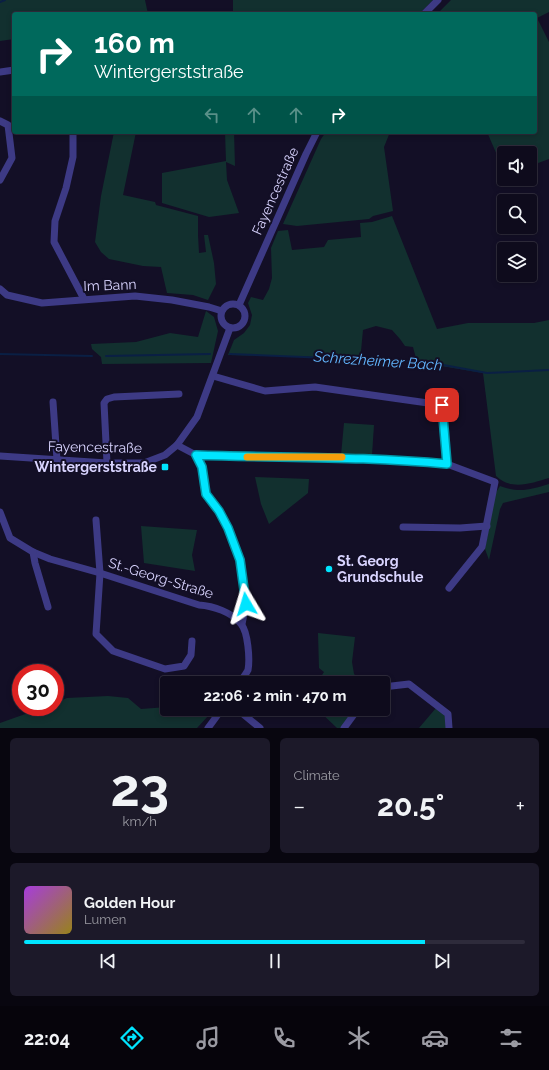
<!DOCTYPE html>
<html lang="en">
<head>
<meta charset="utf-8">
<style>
  body { margin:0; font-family:Raleway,sans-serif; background:#1c1929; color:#f1f3f6; height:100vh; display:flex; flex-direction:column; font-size:15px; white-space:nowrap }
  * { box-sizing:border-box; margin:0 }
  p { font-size:13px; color:#9b9ba3 }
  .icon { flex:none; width:22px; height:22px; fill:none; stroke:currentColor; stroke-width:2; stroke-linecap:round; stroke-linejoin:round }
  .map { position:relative; height:728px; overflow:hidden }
  .details { display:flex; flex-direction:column; gap:10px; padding:10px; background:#08060f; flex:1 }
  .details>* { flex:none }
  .hud { position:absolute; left:12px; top:12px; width:525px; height:122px; border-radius:4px; box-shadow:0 2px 6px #0003,0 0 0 1px #2e2b3b; background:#00695c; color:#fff; overflow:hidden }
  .buttons { position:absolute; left:497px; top:146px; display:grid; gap:8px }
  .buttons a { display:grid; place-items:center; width:40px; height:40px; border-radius:4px; background:#0e0b1c; box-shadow:0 2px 6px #0003,0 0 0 1px #2e2b3b; font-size:20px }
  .speed { position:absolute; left:12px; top:664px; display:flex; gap:8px; font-size:20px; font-weight:700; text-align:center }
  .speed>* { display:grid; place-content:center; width:52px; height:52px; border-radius:50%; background:#0e0b1c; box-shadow:0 2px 6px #0003,0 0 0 1px #2e2b3b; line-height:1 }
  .speed .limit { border:6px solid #d22; background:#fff; color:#111 }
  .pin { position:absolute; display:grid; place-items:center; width:34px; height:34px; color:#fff; margin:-17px; border-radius:8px; box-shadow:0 2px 6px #0006 }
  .me { position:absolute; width:44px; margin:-22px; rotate:353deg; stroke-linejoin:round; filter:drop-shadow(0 0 3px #0008) }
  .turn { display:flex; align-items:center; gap:14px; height:84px; padding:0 16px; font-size:18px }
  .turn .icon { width:52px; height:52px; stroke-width:2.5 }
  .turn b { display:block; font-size:28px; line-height:34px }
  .lanes { display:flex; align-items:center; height:38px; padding:0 16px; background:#0003; justify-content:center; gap:20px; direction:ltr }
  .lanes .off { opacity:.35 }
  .big { font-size:30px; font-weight:700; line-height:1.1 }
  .details .card { flex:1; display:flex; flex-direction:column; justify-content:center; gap:6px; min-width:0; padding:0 14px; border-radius:6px; background:#1c1929 }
  .details .dial { align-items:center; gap:0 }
  .dial b { font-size:52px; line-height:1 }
  .song { display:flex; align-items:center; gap:12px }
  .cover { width:48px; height:48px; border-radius:6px; background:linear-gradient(135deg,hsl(280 70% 55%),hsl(50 70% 35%)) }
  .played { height:4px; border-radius:2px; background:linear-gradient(90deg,#00e5ff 80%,#2e2b3b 80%) }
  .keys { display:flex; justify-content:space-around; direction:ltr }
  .heat { display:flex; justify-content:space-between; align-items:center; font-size:22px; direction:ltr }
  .details .tiles { flex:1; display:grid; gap:10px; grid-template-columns:1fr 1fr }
  .card:last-child { grid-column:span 2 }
  .trip { position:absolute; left:160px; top:676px; width:230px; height:40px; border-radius:4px; background:#0e0b1c; box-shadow:0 2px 6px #0003,0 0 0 1px #2e2b3b; font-weight:700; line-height:40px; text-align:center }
  .dock { display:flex; height:64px; justify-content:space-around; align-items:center; background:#06040b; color:#9b9ba3 }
  .dock .icon { width:28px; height:28px }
  .dock .active { color:#00e5ff }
  .dock b { font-size:18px; color:#f1f3f6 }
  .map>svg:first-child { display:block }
  .green { fill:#12302f }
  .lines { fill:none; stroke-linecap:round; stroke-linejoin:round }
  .stream { stroke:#0a1f44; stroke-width:2 }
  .minor { stroke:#3d3a85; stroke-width:7 }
  .route-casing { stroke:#0095a6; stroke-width:10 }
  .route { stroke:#00e5ff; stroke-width:7 }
  .slow { stroke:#f59e0b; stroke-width:7 }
  .poi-dot { fill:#00e5ff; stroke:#130f26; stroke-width:1.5 }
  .labels { text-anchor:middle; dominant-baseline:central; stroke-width:4; stroke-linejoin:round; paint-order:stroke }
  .street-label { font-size:14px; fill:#d9d4ff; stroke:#130f26 }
  .poi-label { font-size:14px; font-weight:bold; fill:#d9d4ff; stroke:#130f26; text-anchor:end }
  .water-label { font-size:15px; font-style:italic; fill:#62b6ff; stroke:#130f26 }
</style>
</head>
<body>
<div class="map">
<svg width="549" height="728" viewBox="0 0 549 728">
  <rect width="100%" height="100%" fill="#130f26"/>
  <!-- green -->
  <g class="green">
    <polygon points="0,0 145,0 148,14 14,14 14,39 0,41"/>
    <polygon points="233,0 433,0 419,14 233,14"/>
    <polygon points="451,0 549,0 549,12 537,18 549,42 549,159 530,166 530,153 504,153 504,171 487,132 535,132 535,14 437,14"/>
    <polygon points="114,132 136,132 123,195 155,202 156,205 198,216 198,235 199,253 206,252 204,235 208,235 214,263 216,284 208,300 193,295 167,293 161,267 143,266 109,259 101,252 95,242 101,196"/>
    <polygon points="225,132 234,132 235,166 226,162 227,180 239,213 209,217 162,203 162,173 226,161"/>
    <polygon points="326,132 390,132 384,147 393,211 373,216 369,219 297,226 283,224 321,139"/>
    <path d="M392 216 437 329 468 323H534L549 320V478C532 483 511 491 496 476L483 373 417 362 413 347 405 346 400 339 392 330 376 326 363 330 361 351 357 358 228 355 234 340 244 333 250 325 252 315 248 303 251 297 263 300 269 289 272 278 271 248 278 231 288 230 292 250 324 247 328 240 361 237 360 223 372 222Z"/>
    <polygon points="206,311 214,317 218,331 211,363 102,364 101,357 92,349 91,344 136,342 170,333 198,337"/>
    <polygon points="344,423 374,425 372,455 341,455"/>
    <polygon points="255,477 309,479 308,493 269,524 261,504"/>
    <path d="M549 484V492L503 503 500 509 489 560 485 549 495 494 500 486C520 493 529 490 549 484Z"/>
    <polygon points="141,526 197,530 192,555 195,571 144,563"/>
    <polygon points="318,633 355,637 352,662 354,674 362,683 317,683 324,672 319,668"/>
    <polygon points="108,696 128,698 141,709 167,707 167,709 210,709 208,716 197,728 0,728 0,723 45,707 55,707 55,703 67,698"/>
    <polygon points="436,708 446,715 446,728 419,728"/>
    <polygon points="317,709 355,709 340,728 337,728"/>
  </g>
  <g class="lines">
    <!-- stream -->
    <g class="stream">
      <polyline points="0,2 5,0"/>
      <polyline points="0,354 92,356"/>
      <polyline points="230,354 427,362 487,373 549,370"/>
      <polyline points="106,356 210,354"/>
    </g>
    <!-- minor -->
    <g class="minor">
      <polyline points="424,14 438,0"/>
      <polyline points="0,72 14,70"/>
      <polyline points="0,121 8,125 12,158 0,180"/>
      <polyline points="73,132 73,157 66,188 55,221 54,242 84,299"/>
      <polyline points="0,289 7,295 42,303 135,296 172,300 209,307 222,311"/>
      <circle cx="233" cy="316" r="12"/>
      <polyline points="239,305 306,154 317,132"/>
      <polyline points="213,376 265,391 315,387 442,405 447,464"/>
      <polyline points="53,402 57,460"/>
      <polyline points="177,445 196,455 401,460 447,464 495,482 482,547 449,588"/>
      <polyline points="196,455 202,467 206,494 219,511 228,528 241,560 246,604 242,624"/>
      <polyline points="0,456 107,463 144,463 165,455 177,445 197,417 230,328"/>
      <polyline points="107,463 104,403 107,399 114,397 179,394"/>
      <path d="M0 512 10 538 33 552 50 559 100 573 199 605C213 606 232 612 241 624 248 632 250 659 248 670 246 674 242 679 239 683"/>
      <polyline points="96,520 100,573 96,634 113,651 165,669 184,666 191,655 192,641"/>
      <polyline points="403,527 460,528 487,526"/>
      <polyline points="33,552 35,563 48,607"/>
      <polyline points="383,687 409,684 448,714 449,728"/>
      <polyline points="237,709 260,728"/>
      <polyline points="208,728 222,709"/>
      <polyline points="344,728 358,709"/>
    </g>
  </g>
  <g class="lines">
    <defs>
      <path id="route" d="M246 604 240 560 228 528 219 511 206 494 202 467 196 455C280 458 363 456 447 464L442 405"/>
    </defs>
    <!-- route casing -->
    <use href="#route" class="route-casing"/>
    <!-- route -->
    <use href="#route" class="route"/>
    <!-- slow -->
    <polyline class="slow" points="247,457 342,457"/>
  </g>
  <!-- markers -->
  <g class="poi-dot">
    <rect x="161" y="463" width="8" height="8" rx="2"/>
    <circle cx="329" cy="569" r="4"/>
  </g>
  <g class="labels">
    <!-- street labels -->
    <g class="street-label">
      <text transform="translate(275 191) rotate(-66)">Fayencestraße</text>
      <text transform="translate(110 285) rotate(-2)">Im Bann</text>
      <text transform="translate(95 447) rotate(1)">Fayencestraße</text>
      <text transform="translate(161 578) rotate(17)">St.-Georg-Straße</text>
    </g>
    <!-- poi labels -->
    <g class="poi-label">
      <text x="157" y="467">Wintergerststraße</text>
      <text x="337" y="561" text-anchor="start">St. Georg<tspan x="337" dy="16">Grundschule</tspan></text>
    </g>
    <!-- water labels -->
    <g class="water-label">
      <text transform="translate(378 361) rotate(4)">Schrezheimer Bach</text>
    </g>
  </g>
</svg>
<div class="buttons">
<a><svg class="icon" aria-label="sound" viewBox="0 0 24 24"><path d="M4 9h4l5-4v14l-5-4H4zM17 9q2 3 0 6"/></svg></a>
<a><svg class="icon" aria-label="search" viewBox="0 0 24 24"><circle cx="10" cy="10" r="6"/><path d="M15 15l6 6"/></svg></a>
<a><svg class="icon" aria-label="layers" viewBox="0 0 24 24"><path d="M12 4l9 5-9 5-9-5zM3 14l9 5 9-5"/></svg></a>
</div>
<div class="speed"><div class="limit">30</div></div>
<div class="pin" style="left:442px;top:405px;background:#d93025"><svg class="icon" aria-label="arrive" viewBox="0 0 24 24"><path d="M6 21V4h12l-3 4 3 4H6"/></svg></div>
<svg class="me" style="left:246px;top:604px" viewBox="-20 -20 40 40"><path d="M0-17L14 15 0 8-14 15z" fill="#00e5ff" stroke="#fff" stroke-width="4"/></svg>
<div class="trip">22:06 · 2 min · 470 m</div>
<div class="hud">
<div class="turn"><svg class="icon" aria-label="right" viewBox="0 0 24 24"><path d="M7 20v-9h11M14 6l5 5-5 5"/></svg><div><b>160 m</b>Wintergerststraße</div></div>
<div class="lanes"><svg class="icon off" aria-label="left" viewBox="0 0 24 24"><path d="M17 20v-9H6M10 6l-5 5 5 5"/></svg><svg class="icon off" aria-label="ahead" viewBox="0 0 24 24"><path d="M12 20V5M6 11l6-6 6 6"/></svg><svg class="icon off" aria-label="ahead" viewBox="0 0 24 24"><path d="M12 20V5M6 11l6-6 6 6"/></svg><svg class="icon" aria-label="right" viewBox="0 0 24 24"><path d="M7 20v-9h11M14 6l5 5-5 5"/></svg></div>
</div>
</div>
<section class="details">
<div class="tiles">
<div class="card dial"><b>23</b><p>km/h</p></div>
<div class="card"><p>Climate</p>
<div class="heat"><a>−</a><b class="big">20.5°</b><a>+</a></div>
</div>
<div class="card">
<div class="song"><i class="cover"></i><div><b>Golden Hour</b><p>Lumen</p></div></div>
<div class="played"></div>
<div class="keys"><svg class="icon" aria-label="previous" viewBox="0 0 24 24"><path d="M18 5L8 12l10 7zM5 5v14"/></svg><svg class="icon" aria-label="pause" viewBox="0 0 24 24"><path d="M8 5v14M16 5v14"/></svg><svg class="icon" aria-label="next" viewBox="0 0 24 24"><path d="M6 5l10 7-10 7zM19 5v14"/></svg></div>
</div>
</div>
</section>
<nav class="dock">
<b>22:04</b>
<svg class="icon active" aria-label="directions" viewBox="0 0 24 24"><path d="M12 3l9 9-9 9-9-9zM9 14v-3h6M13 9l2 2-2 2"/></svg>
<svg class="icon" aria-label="music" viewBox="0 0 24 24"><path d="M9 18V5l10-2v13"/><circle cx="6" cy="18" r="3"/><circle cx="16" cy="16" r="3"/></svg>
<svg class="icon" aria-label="phone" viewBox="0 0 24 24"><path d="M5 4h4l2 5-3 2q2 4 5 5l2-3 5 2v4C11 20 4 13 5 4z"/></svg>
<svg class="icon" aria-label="climate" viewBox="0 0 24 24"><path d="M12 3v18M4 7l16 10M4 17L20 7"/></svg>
<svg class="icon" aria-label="car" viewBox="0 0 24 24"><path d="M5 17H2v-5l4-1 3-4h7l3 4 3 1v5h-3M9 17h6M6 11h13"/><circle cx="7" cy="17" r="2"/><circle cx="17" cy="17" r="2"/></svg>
<svg class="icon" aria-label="filters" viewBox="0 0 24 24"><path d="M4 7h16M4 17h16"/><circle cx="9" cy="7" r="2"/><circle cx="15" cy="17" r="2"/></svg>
</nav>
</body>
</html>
